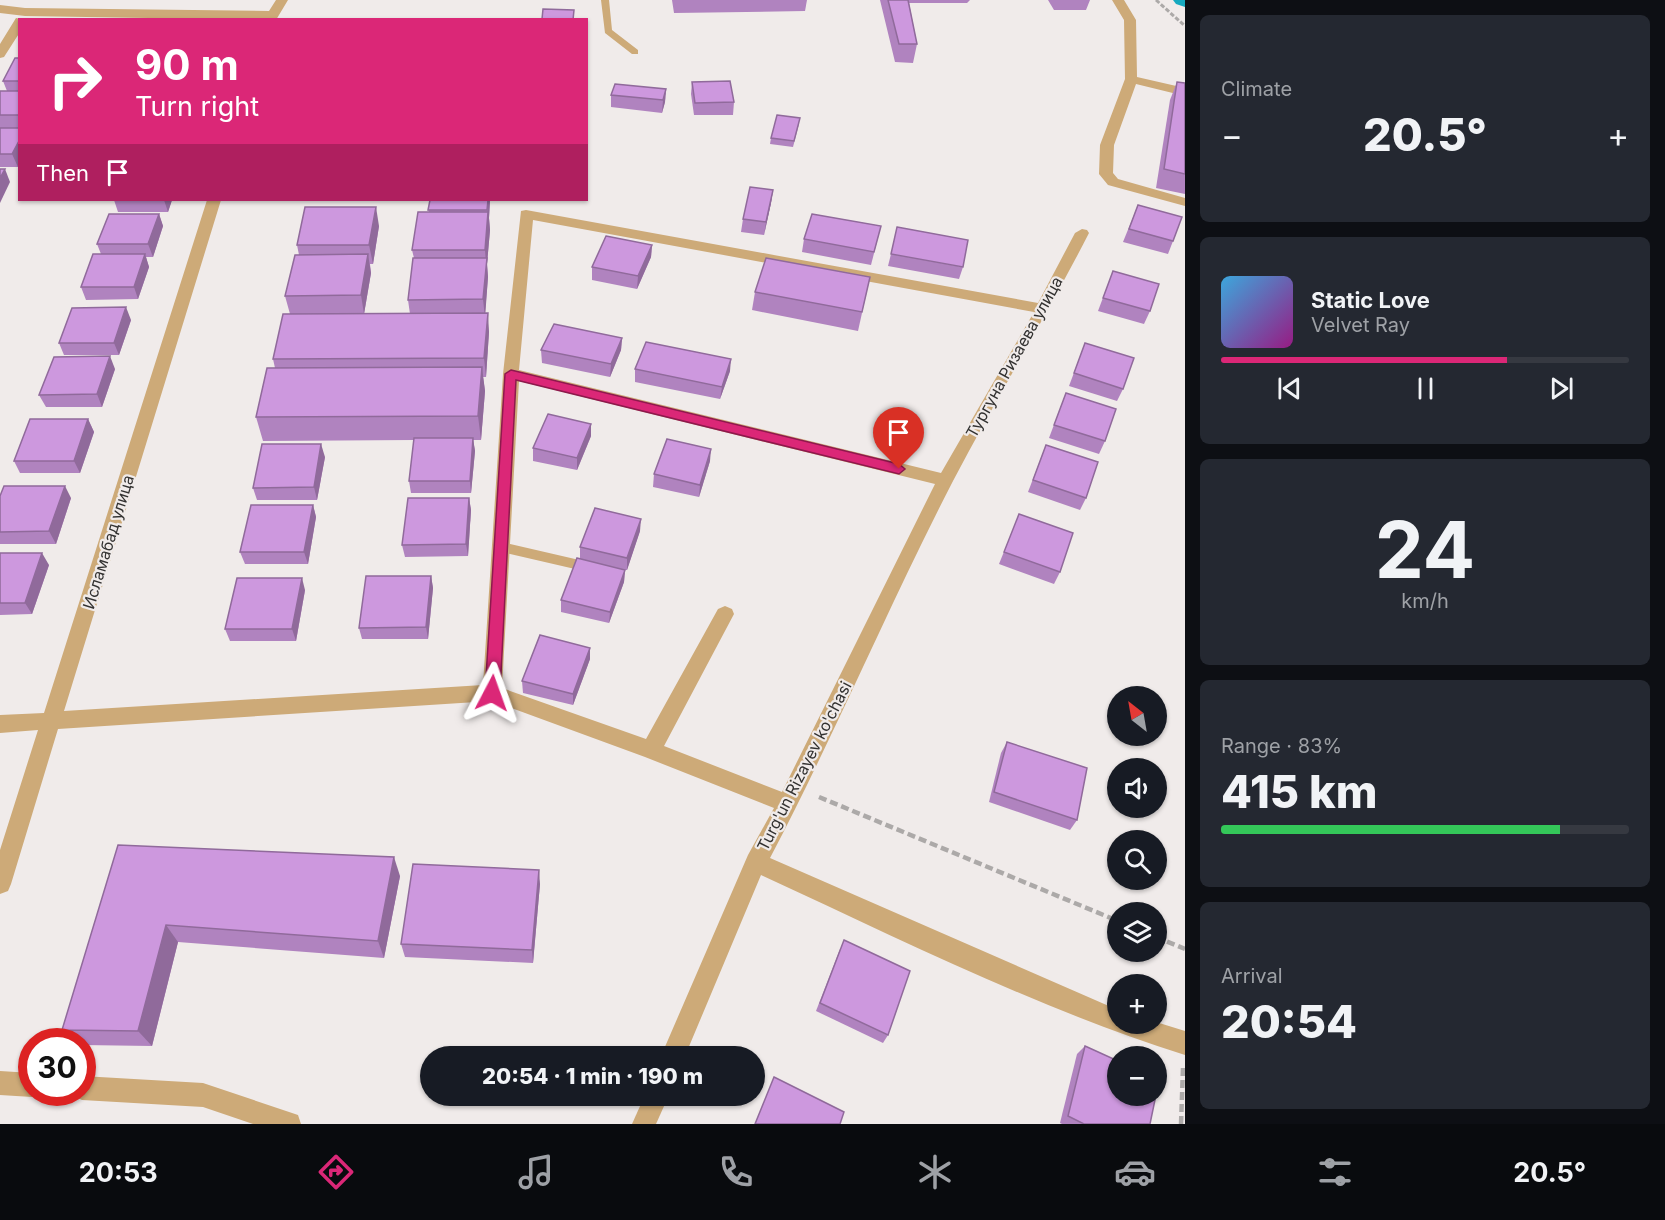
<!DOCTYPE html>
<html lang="en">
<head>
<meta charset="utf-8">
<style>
  body { margin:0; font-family:Inter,sans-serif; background:#242831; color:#f1f3f6; height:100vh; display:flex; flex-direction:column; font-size:22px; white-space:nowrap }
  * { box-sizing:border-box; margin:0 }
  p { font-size:20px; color:#9ea1a6 }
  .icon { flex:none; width:33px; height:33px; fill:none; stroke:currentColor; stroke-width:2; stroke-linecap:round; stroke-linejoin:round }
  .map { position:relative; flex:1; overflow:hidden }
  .panel { display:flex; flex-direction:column; gap:15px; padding:15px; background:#0d0f14; width:480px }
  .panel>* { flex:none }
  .guide { position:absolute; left:18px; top:18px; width:570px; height:183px; border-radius:0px; box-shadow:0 2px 4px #0004; background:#db2777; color:#fff; overflow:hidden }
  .needle { width:39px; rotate:329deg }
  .fabs { position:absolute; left:1107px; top:686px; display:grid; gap:12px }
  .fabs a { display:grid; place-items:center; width:60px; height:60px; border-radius:50%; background:#171b24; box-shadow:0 2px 4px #0004; font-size:30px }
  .speed { position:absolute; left:18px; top:1028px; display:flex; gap:12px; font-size:30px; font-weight:700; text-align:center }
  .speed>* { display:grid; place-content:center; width:78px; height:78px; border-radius:50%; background:#171b24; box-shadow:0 2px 4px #0004; line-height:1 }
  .speed .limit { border:9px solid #d22; background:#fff; color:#111 }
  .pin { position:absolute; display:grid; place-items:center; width:51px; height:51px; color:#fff; margin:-62px -26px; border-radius:50% 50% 50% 0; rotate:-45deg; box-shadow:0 0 6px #0007 }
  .pin .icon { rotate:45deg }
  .me { position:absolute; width:66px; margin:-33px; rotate:4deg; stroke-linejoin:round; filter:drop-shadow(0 0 4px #0008) }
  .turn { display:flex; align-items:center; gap:21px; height:126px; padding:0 18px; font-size:27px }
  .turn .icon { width:78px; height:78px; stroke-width:2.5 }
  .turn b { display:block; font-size:42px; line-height:51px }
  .then { display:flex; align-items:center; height:57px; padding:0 18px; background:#0003; gap:12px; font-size:22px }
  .big { font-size:45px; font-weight:800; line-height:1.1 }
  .panel .widget { flex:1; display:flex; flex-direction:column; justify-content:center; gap:9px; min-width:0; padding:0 21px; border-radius:9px; background:#242831 }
  .panel .dial { align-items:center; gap:0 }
  .dial b { font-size:78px; line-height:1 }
  .song { display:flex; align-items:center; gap:18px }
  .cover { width:72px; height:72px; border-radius:9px; background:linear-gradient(135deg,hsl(200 70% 55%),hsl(310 70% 35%)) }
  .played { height:6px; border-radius:3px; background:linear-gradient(90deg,#db2777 70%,#363941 70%) }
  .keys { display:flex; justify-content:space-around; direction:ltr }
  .heat { display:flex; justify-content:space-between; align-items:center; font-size:33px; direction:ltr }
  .charge { height:9px; border-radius:4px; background:linear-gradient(90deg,#34c759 83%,#363941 0) }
  .trip { position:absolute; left:420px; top:1046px; width:345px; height:60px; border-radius:30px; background:#171b24; box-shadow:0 2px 4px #0004; font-weight:800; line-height:60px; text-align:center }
  .dock { display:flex; height:96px; justify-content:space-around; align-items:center; background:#090b0e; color:#9ea1a6 }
  .dock .icon { width:42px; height:42px }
  .dock .active { color:#db2777 }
  .dock b { font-size:27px; color:#f1f3f6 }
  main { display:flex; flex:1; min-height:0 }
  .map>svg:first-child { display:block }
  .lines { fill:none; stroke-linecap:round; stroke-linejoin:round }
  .canal { fill:#16a9bf; fill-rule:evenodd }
  .path-far1 { stroke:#aca9a8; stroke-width:3; stroke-dasharray:4.5 2; stroke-linecap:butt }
  .path { stroke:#aca9a8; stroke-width:4.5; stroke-dasharray:8 4; stroke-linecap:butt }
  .service { fill:#cdaa78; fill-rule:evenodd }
  .minor { fill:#cdaa78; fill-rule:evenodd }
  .wall { fill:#b083bf }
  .shaded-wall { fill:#906a9b }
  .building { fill:#cd98de; stroke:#906a9b; stroke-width:1.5 }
  .route { fill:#db2777; stroke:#8e194d; stroke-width:1.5 }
  .labels { text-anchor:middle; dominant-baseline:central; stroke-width:4.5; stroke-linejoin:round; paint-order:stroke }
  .street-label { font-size:16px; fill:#333231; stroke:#f0ebea }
</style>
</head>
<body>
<main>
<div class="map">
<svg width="1185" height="1124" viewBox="0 0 1185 1124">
  <rect width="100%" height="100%" fill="#f0ebea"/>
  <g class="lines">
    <!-- canal -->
    <polygon class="canal" points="1173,0 1185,0 1185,7 1176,4"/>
    <!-- path-far1 -->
    <polyline class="path-far1" points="1156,0 1185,26"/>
    <!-- path -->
    <g class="path">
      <polyline points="819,797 1118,921"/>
      <polyline points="1156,937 1185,949"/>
      <polyline points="1181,1124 1183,1068"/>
    </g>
    <!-- service -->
    <g class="service">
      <polygon points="601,0 609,0 612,30 638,50 638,54 632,54 605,33"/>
      <polygon points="502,542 575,559 580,560 582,564 580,568 575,569 497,551 495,547 497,543"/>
    </g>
    <!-- minor -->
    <g class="minor">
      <polygon points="276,0 288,0 276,20 25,16 0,13 0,5 25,8 269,11"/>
      <polygon points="1112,0 1124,0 1136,20 1137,77 1185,88 1185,96 1136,84 1114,145 1113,173 1118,179 1185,198 1185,206 1108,185 1099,174 1100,145 1125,79 1124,20"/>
      <polygon points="16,18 25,20 20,20 20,32 4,57 0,58 0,44"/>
      <path d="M207 200H221L64 711 483 685 503 374 521 211 526 210 1038 303 1075 233 1082 229 1087 230 1089 233C1046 317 997 397 953 481 889 605 835 734 770 858L1118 1010V1023L1156 1022 1185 1031V1055C1039 1009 900 939 761 875L685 1056H661L748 855 774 808 645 757 492 701 58 729 11 884 8 891 0 894V850L38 730 0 733V715L44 713ZM533 220 1034 312 941 473 519 370ZM519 381 935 484 782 792 664 746 734 614 732 609 725 606 718 609 646 739 502 688Z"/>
      <polygon points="0,1071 32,1073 32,1092 40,1093 32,1097 0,1095"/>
      <polygon points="82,1076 203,1083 298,1115 301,1124 253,1124 203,1107 82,1100 74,1096 72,1092 82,1092"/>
      <polygon points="645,1095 669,1095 656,1124 632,1124"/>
    </g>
  </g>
  <!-- wall -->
  <g class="wall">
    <polygon points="672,0 807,0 805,11 674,13"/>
    <polygon points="880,0 970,0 967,3 909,3 917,44 913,63 895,62"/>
    <polygon points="1048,0 1090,0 1086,10 1054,10"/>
    <polygon points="20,58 20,163 18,167 0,167 0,91 7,91 3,81"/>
    <polygon points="692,82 734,102 733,115 694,115 691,94"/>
    <polygon points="1177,82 1185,83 1185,194 1156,188 1170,100"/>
    <polygon points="666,89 665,102 662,113 611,107 611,95"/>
    <polygon points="799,124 793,147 770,144 771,138"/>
    <polygon points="773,190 771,203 764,235 741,232 743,219"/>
    <polygon points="114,200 172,200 168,212 118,212"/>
    <polygon points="490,200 489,218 490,230 487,264 488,277 485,313 489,332 486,377 483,377 485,391 481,440 473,440 475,451 471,493 411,493 409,481 414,440 263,441 256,417 275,368 273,359 290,314 285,296 299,255 297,245 379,226 373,264 370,264 371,273 364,314 410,314 408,300 414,258 412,250 429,212 428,210"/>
    <polygon points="1138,205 1173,241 1168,254 1123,242"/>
    <polygon points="159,214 163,226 153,257 146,257 149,267 138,299 86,300 81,287 101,254 97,244"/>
    <polygon points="881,226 871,265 802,252 804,239"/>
    <polygon points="652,245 651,257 637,289 592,280 592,267"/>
    <polygon points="891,254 963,267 959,279 888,266"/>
    <polygon points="1113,271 1150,311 1144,324 1098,311"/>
    <polygon points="870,277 858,331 752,310 755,292"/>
    <polygon points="131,320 119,355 64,355 59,343"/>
    <polygon points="622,338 621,350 610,377 542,363 541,350"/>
    <polygon points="1085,343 1123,389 1117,401 1069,386"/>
    <polygon points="115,369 102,407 46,407 39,395"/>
    <polygon points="635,369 730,371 720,399 635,382"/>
    <polygon points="1066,393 1105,441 1099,454 1049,438"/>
    <polygon points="88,419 94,432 80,473 20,473 14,461"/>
    <polygon points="591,424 591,436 577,470 533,461 533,448"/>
    <polygon points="1046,445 1086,498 1080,510 1028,492"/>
    <polygon points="325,457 317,500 257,500 253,488"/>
    <polygon points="710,461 699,497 653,487 654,474"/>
    <polygon points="0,496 71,498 56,544 0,544"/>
    <polygon points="469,498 471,510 468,556 405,557 402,545"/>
    <polygon points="313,505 316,517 308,564 245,564 240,552"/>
    <polygon points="1014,527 1060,572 1054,584 999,564"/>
    <polygon points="640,531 627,570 625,570 624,582 609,623 561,612 561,600 580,559 580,547"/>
    <polygon points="0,553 49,565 32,614 0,615"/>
    <polygon points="431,576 433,588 428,639 362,639 359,628"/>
    <polygon points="305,590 296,641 230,641 225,629"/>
    <polygon points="590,648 590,659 573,705 523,693 522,681"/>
    <polygon points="1007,742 1077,820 1070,830 989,802 1001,753"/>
    <polygon points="118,845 400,876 384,958 178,942 152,1046 82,1045 82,1041 73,1041 62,1030"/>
    <polygon points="540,884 533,963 405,957 401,944"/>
    <polygon points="840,949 888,1035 883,1043 816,1011"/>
    <polygon points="1085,1046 1150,1124 1062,1124 1060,1123 1077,1054"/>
  </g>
  <!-- shaded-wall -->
  <g class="shaded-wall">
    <polygon points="666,89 665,102 662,113 663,100"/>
    <polygon points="20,139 20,163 18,167 12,154"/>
    <polygon points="5,169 10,182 0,203 0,178"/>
    <polygon points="773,190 771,203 764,235 766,222"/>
    <polygon points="164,200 172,200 168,212"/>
    <polygon points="488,200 490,200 489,218 490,230 487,264 488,277 485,318 483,299 486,263 485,250"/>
    <polygon points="376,207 379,226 373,264 369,245"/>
    <polygon points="159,214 163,226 153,257 148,244"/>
    <polygon points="652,245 651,257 637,289 638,276"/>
    <polygon points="145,254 149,267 138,299 134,287"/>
    <polygon points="368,254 371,273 364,314 361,295"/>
    <polygon points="126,307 131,320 119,355 114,343"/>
    <polygon points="488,313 489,332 486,377 484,358"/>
    <polygon points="622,338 621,350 610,377 611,364"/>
    <polygon points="110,356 115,369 102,407 97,394"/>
    <polygon points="731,359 730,371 720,399 722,387"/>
    <polygon points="482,367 485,391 481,440 478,416"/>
    <polygon points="88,419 94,432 80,473 74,461"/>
    <polygon points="591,424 591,436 577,470 577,458"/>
    <polygon points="473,438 475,451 471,493 470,481"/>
    <polygon points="321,444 325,457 317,500 314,487"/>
    <polygon points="711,449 710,461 699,497 700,485"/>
    <polygon points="65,486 71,498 56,544 49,531"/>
    <polygon points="469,498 471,510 468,556 466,544"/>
    <polygon points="313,505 316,517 308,564 304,552"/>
    <polygon points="641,519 640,531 627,570 627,558"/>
    <polygon points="42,553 49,565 32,614 25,603"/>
    <polygon points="625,570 624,582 609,623 610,612"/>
    <polygon points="431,576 433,588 428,639 426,627"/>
    <polygon points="302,578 305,590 296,641 292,629"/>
    <polygon points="590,648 590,659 573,705 573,694"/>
    <polygon points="394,857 400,876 384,958 378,941"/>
    <polygon points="539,870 540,884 533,963 532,950"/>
    <polygon points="166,925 178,942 152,1046 138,1031"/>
  </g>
  <!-- building -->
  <g class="building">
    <polygon points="888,0 908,0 917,44 899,44"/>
    <polygon points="543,9 574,10 573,20 542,19"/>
    <polygon points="15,58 20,58 20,81 3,81"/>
    <polygon points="730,81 734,102 695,103 692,82"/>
    <polygon points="1177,82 1185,83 1185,174 1164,169"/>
    <polygon points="615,84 666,89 663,100 611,95"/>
    <rect x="0" y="91" width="20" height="24"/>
    <polygon points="777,115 800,118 794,141 771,138"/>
    <polygon points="0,128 20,128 20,139 12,154 0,154"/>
    <polygon points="0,169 5,169 0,178"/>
    <polygon points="750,187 773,190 766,222 743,219"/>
    <polygon points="430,200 488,200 487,210 428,210"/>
    <polygon points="1138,205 1182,217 1173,241 1129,229"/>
    <polygon points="305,207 376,207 369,245 297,245"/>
    <polygon points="418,212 488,212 485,250 412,250"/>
    <polygon points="109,214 159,214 148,244 97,244"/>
    <polygon points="812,214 881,226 874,252 804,239"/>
    <polygon points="897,227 968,240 963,267 891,254"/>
    <polygon points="606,236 652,245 638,276 592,267"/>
    <polygon points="93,254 145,254 134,287 81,287"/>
    <polygon points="368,254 361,295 285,296 295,255"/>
    <polygon points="413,258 487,258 483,299 408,300"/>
    <polygon points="766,258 870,277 862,312 755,292"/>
    <polygon points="1113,271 1159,284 1150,311 1103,298"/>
    <polygon points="126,307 114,343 59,343 72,308"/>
    <polygon points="488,313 484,358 273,359 283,314"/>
    <polygon points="554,324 622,338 611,364 541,350"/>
    <polygon points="646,342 731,359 722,387 635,369"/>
    <polygon points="1085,343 1134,358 1123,389 1074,373"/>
    <polygon points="110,356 97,394 39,395 54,357"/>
    <polygon points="482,367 478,416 256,417 267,368"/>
    <polygon points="1066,393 1116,409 1105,441 1054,425"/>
    <polygon points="548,414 591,424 577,458 533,448"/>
    <polygon points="30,419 88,419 74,461 14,461"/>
    <polygon points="414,438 473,438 470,481 409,481"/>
    <polygon points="667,439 711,449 700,485 654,474"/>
    <polygon points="262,444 321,444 314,487 253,488"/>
    <polygon points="1046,445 1098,462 1086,498 1033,480"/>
    <polygon points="4,486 65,486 49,531 0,532 0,496"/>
    <polygon points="408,498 469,498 466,544 402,545"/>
    <polygon points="251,505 313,505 304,552 240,552"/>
    <polygon points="595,508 641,519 627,558 580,547"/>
    <polygon points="1019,514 1073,533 1060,572 1004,552"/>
    <polygon points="0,553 42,553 25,603 0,603"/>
    <polygon points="577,558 625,570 610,612 561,600"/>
    <polygon points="366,576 431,576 426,627 359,628"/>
    <polygon points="237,578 302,578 292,629 225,629"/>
    <polygon points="540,635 590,648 573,694 522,681"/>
    <polygon points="1007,742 1087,768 1077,820 994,792"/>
    <polygon points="118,845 394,857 378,941 166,925 138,1031 62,1030"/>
    <polygon points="413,864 539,870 532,950 401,944"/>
    <polygon points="844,940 910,971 888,1035 820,1003"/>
    <polygon points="1085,1046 1118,1061 1118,1095 1156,1095 1150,1124 1084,1124 1068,1116"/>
    <polygon points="774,1077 844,1112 840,1124 755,1124"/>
    <polygon points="1156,1079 1159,1081 1156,1094"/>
  </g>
  <!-- route -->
  <polygon class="route" points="511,370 899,464 905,469 899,474 516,380 500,693 492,699 485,693 505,374"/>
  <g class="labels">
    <!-- street labels -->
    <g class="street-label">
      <text transform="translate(1014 357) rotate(-61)">Тургуна Ризаева улица</text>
      <text transform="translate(108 542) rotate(-73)">Исламабад улица</text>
      <text transform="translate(804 766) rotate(-63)">Turg'un Rizayev ko'chasi</text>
    </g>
  </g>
</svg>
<div class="fabs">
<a><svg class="needle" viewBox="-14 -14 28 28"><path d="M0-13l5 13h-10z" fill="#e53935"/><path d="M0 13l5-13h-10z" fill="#9ea1a6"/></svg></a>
<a><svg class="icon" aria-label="sound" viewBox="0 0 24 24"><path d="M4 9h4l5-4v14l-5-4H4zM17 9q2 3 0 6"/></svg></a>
<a><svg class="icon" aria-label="search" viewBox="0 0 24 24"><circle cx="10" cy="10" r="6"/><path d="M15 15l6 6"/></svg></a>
<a><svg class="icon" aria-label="layers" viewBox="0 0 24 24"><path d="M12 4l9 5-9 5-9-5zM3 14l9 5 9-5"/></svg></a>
<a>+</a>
<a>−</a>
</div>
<div class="speed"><div class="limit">30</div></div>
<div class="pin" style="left:899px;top:469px;background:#d93025"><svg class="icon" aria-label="arrive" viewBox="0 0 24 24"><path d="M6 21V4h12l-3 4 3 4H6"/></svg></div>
<svg class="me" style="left:492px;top:693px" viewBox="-20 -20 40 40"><path d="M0-17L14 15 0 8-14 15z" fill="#db2777" stroke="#fff" stroke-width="4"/></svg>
<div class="trip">20:54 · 1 min · 190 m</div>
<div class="guide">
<div class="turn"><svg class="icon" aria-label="right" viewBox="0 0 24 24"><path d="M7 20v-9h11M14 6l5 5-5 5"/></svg><div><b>90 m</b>Turn right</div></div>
<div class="then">Then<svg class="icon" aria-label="arrive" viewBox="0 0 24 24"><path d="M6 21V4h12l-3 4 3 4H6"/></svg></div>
</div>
</div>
<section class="panel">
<div class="widget"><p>Climate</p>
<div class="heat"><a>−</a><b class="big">20.5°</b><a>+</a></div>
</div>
<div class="widget">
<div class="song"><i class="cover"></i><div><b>Static Love</b><p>Velvet Ray</p></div></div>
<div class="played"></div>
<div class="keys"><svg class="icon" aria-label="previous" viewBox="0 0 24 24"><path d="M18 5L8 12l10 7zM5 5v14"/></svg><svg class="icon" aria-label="pause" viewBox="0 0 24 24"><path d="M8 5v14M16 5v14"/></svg><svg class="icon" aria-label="next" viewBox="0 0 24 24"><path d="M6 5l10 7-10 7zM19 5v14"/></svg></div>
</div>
<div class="widget dial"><b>24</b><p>km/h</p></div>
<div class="widget"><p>Range · 83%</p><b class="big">415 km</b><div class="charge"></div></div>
<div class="widget"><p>Arrival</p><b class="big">20:54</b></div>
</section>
</main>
<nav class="dock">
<b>20:53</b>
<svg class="icon active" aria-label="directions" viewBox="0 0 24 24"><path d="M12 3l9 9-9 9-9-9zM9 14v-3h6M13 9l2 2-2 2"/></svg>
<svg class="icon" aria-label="music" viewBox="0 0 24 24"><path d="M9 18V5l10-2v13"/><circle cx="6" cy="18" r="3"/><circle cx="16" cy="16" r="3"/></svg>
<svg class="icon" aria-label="phone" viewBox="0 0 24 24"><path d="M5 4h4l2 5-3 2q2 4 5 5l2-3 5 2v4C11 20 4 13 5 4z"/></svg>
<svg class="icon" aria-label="climate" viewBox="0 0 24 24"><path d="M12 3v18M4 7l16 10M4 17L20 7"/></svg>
<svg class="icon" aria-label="car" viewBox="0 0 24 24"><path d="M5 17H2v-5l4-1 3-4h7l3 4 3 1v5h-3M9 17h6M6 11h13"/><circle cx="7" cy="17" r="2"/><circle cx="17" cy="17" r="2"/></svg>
<svg class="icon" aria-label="filters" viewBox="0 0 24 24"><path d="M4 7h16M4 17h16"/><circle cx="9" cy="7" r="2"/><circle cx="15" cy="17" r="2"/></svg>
<b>20.5°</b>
</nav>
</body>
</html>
